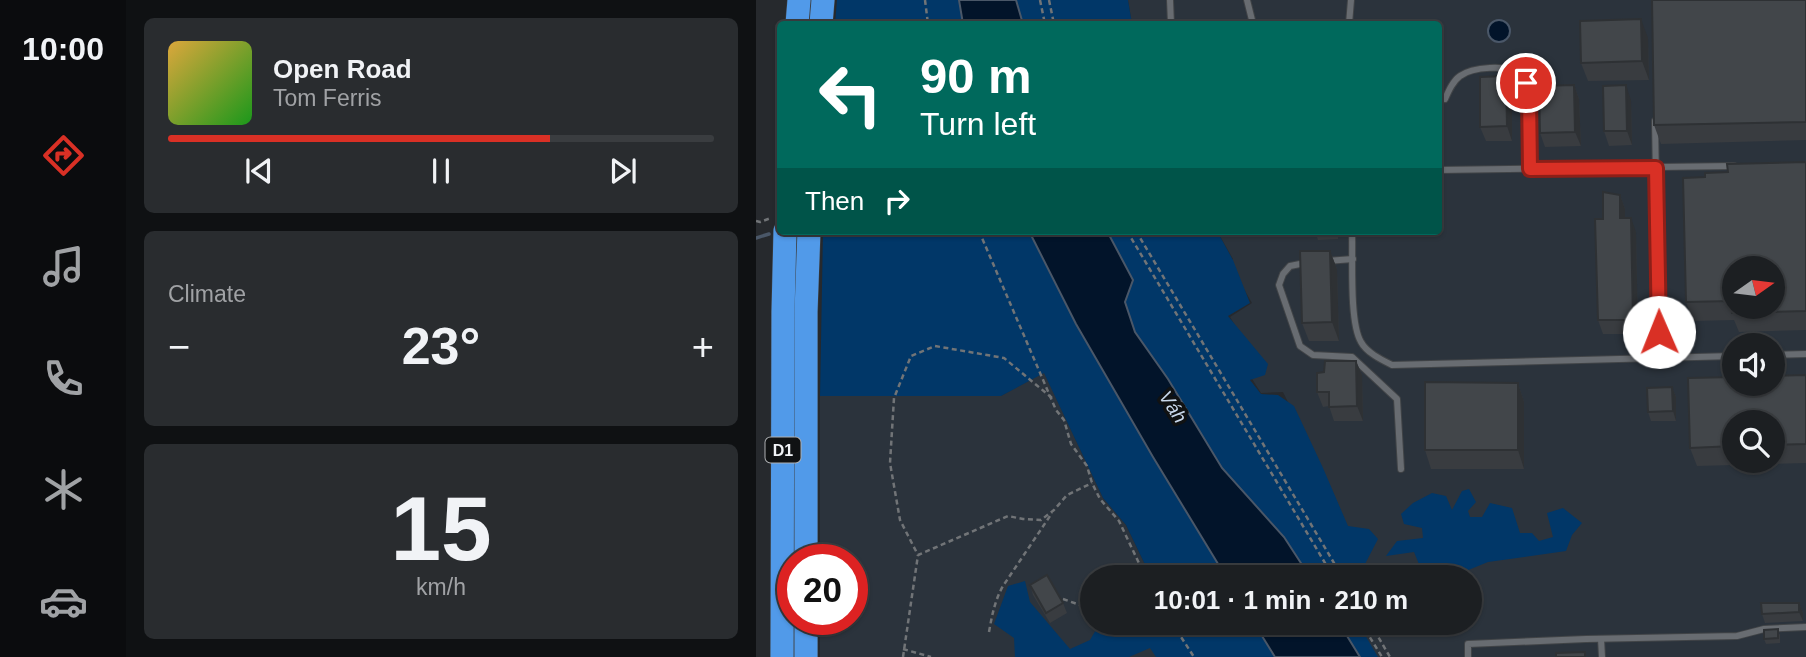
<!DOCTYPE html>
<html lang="en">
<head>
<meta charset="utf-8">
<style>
  body { margin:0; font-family:Arial,sans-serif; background:#292c2f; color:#f1f3f6; height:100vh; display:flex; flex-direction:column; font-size:26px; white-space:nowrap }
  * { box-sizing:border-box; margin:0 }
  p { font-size:23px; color:#a0a2a5 }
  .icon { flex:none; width:38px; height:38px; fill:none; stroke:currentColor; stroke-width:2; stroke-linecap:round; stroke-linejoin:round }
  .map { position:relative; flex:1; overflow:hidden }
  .drawer { display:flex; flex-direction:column; gap:18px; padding:18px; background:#0f1113; width:630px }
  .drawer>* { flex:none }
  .banner { position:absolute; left:21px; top:21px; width:665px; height:214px; border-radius:7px; box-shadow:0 2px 5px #0004,0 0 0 2px #3a3d40; background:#00695c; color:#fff; overflow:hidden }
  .needle { width:46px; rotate:76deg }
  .buttons { position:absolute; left:966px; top:256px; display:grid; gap:14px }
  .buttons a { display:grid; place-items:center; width:63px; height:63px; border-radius:50%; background:#1c1f22; box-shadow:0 2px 5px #0004,0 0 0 2px #3a3d40; font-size:35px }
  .speed { position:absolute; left:21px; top:544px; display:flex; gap:14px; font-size:35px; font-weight:700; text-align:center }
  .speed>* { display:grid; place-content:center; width:91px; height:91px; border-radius:50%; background:#1c1f22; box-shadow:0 2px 5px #0004,0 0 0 2px #3a3d40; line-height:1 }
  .speed .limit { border:10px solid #d22; background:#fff; color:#111 }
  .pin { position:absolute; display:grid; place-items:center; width:60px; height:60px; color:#fff; margin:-30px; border:4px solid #fff; border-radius:50%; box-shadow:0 2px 7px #0007 }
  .me { position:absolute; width:77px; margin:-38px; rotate:359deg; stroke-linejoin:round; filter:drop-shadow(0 0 5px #0008) }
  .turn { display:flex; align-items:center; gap:24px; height:147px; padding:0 28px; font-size:32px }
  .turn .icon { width:91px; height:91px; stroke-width:2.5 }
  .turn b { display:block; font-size:49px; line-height:60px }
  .then { display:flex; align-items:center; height:66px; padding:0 28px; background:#0003; gap:14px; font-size:26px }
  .big { font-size:52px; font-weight:800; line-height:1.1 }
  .drawer .tile { flex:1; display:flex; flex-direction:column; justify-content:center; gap:10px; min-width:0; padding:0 24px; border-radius:10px; background:#292c2f }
  .drawer .dial { align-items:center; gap:0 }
  .dial b { font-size:91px; line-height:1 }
  .song { display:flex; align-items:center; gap:21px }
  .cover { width:84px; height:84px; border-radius:10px; background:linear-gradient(135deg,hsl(40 70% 55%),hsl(120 70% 35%)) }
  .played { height:7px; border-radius:4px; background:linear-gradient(90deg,#d93025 70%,#3a3d40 70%) }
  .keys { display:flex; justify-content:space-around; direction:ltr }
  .heat { display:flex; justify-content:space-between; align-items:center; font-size:38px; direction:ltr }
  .trip { position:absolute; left:324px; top:565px; width:402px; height:70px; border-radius:35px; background:#1c1f22; box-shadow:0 2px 5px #0004,0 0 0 2px #3a3d40; font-weight:800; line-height:70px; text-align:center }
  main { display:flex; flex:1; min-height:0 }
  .tab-bar { display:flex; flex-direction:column; width:126px; justify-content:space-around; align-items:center; background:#0b0c0e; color:#a0a2a5 }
  .tab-bar .icon { width:49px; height:49px }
  .tab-bar .on { color:#d93025 }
  .tab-bar b { font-size:32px; color:#f1f3f6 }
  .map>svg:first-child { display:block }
  .built { fill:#2b333c; fill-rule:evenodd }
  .green { fill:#013768 }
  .water { fill:#02142a; stroke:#4a5768; stroke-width:2 }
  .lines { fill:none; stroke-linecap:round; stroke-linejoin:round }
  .stream { stroke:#4a5768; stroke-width:3.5 }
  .lane-casing { stroke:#414447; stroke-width:8 }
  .highway-casing { stroke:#414447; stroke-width:24 }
  .path { stroke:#717477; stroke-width:2.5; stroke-dasharray:5 3.5; stroke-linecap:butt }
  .lane { stroke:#686c71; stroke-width:6 }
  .highway { stroke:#519ae9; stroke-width:23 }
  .wall { fill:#393c40; fill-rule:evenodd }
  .shaded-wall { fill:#2e3134 }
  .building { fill:#42464a; stroke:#2e3134; stroke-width:2; fill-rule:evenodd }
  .route-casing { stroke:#8d1f18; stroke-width:18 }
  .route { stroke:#d93025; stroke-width:12 }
  .labels { text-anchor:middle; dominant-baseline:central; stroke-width:7; stroke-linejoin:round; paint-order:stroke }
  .shield { fill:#101213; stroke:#aeb0b3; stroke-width:2 }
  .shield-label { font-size:16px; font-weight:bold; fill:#f2f4f7 }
  .water-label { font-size:19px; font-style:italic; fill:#c8d8eb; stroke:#101213 }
</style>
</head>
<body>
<main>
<nav class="tab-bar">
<b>10:00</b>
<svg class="icon on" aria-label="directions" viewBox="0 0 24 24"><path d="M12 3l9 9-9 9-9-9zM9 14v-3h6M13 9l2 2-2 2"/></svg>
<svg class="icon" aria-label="music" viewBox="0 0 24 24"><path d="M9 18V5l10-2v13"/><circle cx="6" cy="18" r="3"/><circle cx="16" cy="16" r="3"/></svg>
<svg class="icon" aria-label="phone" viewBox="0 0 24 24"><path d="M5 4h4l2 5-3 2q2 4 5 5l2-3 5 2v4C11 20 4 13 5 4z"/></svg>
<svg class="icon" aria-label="climate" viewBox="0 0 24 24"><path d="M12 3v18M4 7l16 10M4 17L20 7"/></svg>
<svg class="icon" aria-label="car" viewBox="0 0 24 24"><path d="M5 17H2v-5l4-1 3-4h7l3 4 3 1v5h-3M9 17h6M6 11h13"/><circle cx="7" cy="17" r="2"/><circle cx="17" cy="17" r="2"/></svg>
</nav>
<section class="drawer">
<div class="tile">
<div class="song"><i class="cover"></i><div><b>Open Road</b><p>Tom Ferris</p></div></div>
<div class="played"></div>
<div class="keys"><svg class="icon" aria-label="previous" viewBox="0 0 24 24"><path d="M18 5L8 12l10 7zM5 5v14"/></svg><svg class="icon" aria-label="pause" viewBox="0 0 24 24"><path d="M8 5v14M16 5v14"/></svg><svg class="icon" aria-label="next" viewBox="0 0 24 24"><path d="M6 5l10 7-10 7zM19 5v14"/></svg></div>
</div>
<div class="tile"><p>Climate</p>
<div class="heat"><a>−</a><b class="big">23°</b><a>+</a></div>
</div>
<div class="tile dial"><b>15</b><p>km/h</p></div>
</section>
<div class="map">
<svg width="1050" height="657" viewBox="0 0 1050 657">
  <rect width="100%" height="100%" fill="#26292d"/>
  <!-- built -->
  <path class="built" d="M372 0H1050V657H64V620H96V560H64V396H245L288 372 347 498 370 525 395 577 336 578V623H714V578L451 577 588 527 569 477 527 392 505 393 493 374 504 366 474 317 496 303 473 263 477 259 461 231H682V24H376ZM978 268H1017V306H978ZM978 345H1017V383H978ZM978 422H1017V460H978Z"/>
  <!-- green -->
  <g class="green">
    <polygon points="81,0 203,0 207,24 79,24"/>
    <polygon points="260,0 372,0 376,24 267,24"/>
    <polygon points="67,231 273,231 320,324 397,457 470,577 395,577 370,525 347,498 288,373 245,396 64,396"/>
    <polygon points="351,231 461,231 477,260 494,303 472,316 512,364 509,375 494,380 505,394 522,395 538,406 567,468 592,526 613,529 622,539 609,564 615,577 554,577 528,537 466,468 412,379 379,332 369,302 377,280"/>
    <polygon points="713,489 720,502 712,511 714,517 726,517 734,503 756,508 764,533 776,533 783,541 797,537 791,513 807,508 826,523 816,535 810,551 732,562 700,575 699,577 673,577 665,569 658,552 630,556 641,541 667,538 666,528 648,524 645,514 657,503 676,493 690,496 696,510 706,491"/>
    <polygon points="269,581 274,602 314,649 334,640 344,623 498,623 519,657 400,657 394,648 373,657 259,657 258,638 238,624 252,586"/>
    <polygon points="583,623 602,623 622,657 604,657"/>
  </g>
  <!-- water -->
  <g class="water">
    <polygon points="203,0 260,0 267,24 207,24"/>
    <circle cx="743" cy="31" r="11"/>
    <polygon points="273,231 351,231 377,280 369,302 379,332 412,379 466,468 528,537 554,577 470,577 397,457 320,324"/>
    <polygon points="498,623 583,623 604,657 519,657"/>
  </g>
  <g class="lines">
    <!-- stream -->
    <polyline class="stream" points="0,238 13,234"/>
    <defs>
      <g id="lane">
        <polyline points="414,0 415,24"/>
        <polyline points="491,0 497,24"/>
        <polyline points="593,24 595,0"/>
        <path d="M689 99C693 90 697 81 704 76 716 67 752 64 763 74 769 79 771 86 773 93L774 169"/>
        <polyline points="899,121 903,359"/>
        <polyline points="682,170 978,166"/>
        <path d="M596 231C597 257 593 322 605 342 611 353 626 360 636 365L978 356"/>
        <polyline points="571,261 597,259"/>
        <polyline points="549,263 534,266 527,274 523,285 544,346 557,355 596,357 641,399 645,469"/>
        <polyline points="1017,355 1050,354"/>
        <polyline points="845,639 846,657"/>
        <polyline points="712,657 712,644 830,639 981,636 1008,629 1050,627"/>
      </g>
      <g id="highway">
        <polyline points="41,24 43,0"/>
        <polyline points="65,24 67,0"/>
        <polyline points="50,560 50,312 53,231"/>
        <polyline points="50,620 50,657"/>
        <polyline points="26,657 27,312 29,231"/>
      </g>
    </defs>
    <!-- lane casing -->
    <use href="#lane" class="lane-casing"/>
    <!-- highway casing -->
    <use href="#highway" class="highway-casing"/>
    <!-- path -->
    <g class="path">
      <polyline points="169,0 172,24"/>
      <polyline points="284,0 289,24"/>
      <polyline points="293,0 298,24"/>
      <polyline points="0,221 4,222 15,218"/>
      <polyline points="223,231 300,410 308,420 315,444 331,466 336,483 344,499 363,521 390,578"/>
      <polyline points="371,231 578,578"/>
      <polyline points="380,231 587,578"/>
      <polyline points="296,398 248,358 179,346 155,356 138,398 134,463 144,520 162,555 252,516 267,519 285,520 298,510 311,495 336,483"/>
      <polyline points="307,599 324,605 336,607"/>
      <polyline points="416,623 438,657"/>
      <polyline points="605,623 626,657"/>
      <polyline points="614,623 634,657"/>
      <path d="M233 632C236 615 239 600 247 586L296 513"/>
      <polyline points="147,649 175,657"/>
      <polyline points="147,657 162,555"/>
    </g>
    <!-- lane -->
    <use href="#lane" class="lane"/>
    <!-- highway -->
    <use href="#highway" class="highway"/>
  </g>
  <!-- wall -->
  <g class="wall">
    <polygon points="1050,0 1050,140 905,144 898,125"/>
    <polygon points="892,38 893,80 832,81 825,63"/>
    <polygon points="750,76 756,91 756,141 730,141 724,127"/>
    <polygon points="818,85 823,99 825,146 789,147 784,133"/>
    <polygon points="875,100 876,145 853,146 848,131"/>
    <polygon points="1050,162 1050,330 983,332 978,320 937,321 930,302 949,177 972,172"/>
    <polygon points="864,195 869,209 869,218 880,232 882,334 847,334 842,320 847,219"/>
    <polygon points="559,231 582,231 582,239 562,240"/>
    <polygon points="574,251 581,269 583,341 553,341 546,323"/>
    <polygon points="600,361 606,375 607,421 578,421 573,406 567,407 561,392 568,372"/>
    <path d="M1050 375V463L941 466 934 448ZM978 422H1017V460H978Z"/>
    <polygon points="762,383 768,402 768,469 675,469 669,450"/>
    <polygon points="916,387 920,397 920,421 895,421 892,412"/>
    <polygon points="274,585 307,603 311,613 294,623 277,595"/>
    <polygon points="1043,603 1047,613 1047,621 1009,623 1006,614"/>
    <polygon points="1024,634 1024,643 1010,644 1008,639"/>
  </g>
  <!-- shaded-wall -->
  <g class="shaded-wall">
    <polygon points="885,19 892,38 893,80 886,61"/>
    <polygon points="750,76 756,91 756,141 751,126"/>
    <polygon points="818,85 823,99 825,146 819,132"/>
    <polygon points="870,85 875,100 876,145 871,131"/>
    <polygon points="864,195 869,209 869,232 864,218"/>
    <polygon points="875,218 880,232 882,334 877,320"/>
    <polygon points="574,251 581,269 583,341 576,322"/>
    <polygon points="600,361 606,375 607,421 601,406"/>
    <polygon points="762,383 768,402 768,469 762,450"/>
    <polygon points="916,387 920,397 920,421 917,411"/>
    <polygon points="1043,603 1047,613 1047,621 1043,612"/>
  </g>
  <!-- building -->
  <g class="building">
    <polygon points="896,0 1050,0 1050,122 898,125"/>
    <polygon points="885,19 886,61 825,63 824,21"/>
    <polygon points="750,76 751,126 724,127 724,77"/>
    <polygon points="818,85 819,132 784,133 783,86"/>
    <polygon points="870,85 871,131 848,131 847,86"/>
    <path d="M1050 162V311L976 313V301L930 302 927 178 949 177V173L972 172 971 164ZM978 268H1017V306H978Z"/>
    <polygon points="847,192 864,195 864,218 875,218 877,320 842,320 839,219 847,219"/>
    <polygon points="544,251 574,251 576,322 546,323"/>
    <polygon points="569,361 600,361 601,406 573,407 573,392 561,392 561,373 568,372"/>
    <polygon points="1050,375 1050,444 1017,445 1017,422 978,422 978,446 934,448 932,378 978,377 978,383 1017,383 1017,376"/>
    <polygon points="669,382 762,383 762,450 669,450"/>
    <polygon points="916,387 917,411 892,412 891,388"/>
    <polygon points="291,575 307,603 290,613 274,585"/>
    <polygon points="1005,603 1043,603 1043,612 1006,614"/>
    <polygon points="1022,629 1022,638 1008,639 1008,630"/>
    <polygon points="829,652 829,657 800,657 800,653"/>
  </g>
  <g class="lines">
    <defs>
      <polyline id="route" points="770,83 773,93 774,169 900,168 903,332"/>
    </defs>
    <!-- route casing -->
    <use href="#route" class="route-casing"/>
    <!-- route -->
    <use href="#route" class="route"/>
  </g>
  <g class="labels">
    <!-- shield labels -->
    <rect class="shield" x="9.5" y="437.5" width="35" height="25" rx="5"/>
    <g class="shield-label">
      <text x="27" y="450">D1</text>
    </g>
    <!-- water labels -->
    <g class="water-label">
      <text transform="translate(417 407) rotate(57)">Váh</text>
    </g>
  </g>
</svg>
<div class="buttons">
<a><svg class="needle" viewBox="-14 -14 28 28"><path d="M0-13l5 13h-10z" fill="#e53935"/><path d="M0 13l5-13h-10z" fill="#a0a2a5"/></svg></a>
<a><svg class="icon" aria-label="sound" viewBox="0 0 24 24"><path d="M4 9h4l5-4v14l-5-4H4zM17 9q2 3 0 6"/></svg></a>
<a><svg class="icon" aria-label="search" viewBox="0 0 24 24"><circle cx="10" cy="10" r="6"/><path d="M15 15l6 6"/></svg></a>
</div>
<div class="speed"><div class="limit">20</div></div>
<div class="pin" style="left:770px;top:83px;background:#d93025"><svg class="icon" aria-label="arrive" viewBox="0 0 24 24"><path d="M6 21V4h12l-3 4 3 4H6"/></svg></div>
<svg class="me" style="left:903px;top:332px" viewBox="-20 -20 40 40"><circle r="19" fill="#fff"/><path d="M0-13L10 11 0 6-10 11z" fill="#d93025"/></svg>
<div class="trip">10:01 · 1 min · 210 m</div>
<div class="banner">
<div class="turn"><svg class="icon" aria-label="left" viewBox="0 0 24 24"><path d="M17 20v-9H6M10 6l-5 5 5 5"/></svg><div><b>90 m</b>Turn left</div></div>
<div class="then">Then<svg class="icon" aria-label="right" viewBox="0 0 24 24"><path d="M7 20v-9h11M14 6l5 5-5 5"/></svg></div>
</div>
</div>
</main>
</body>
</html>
